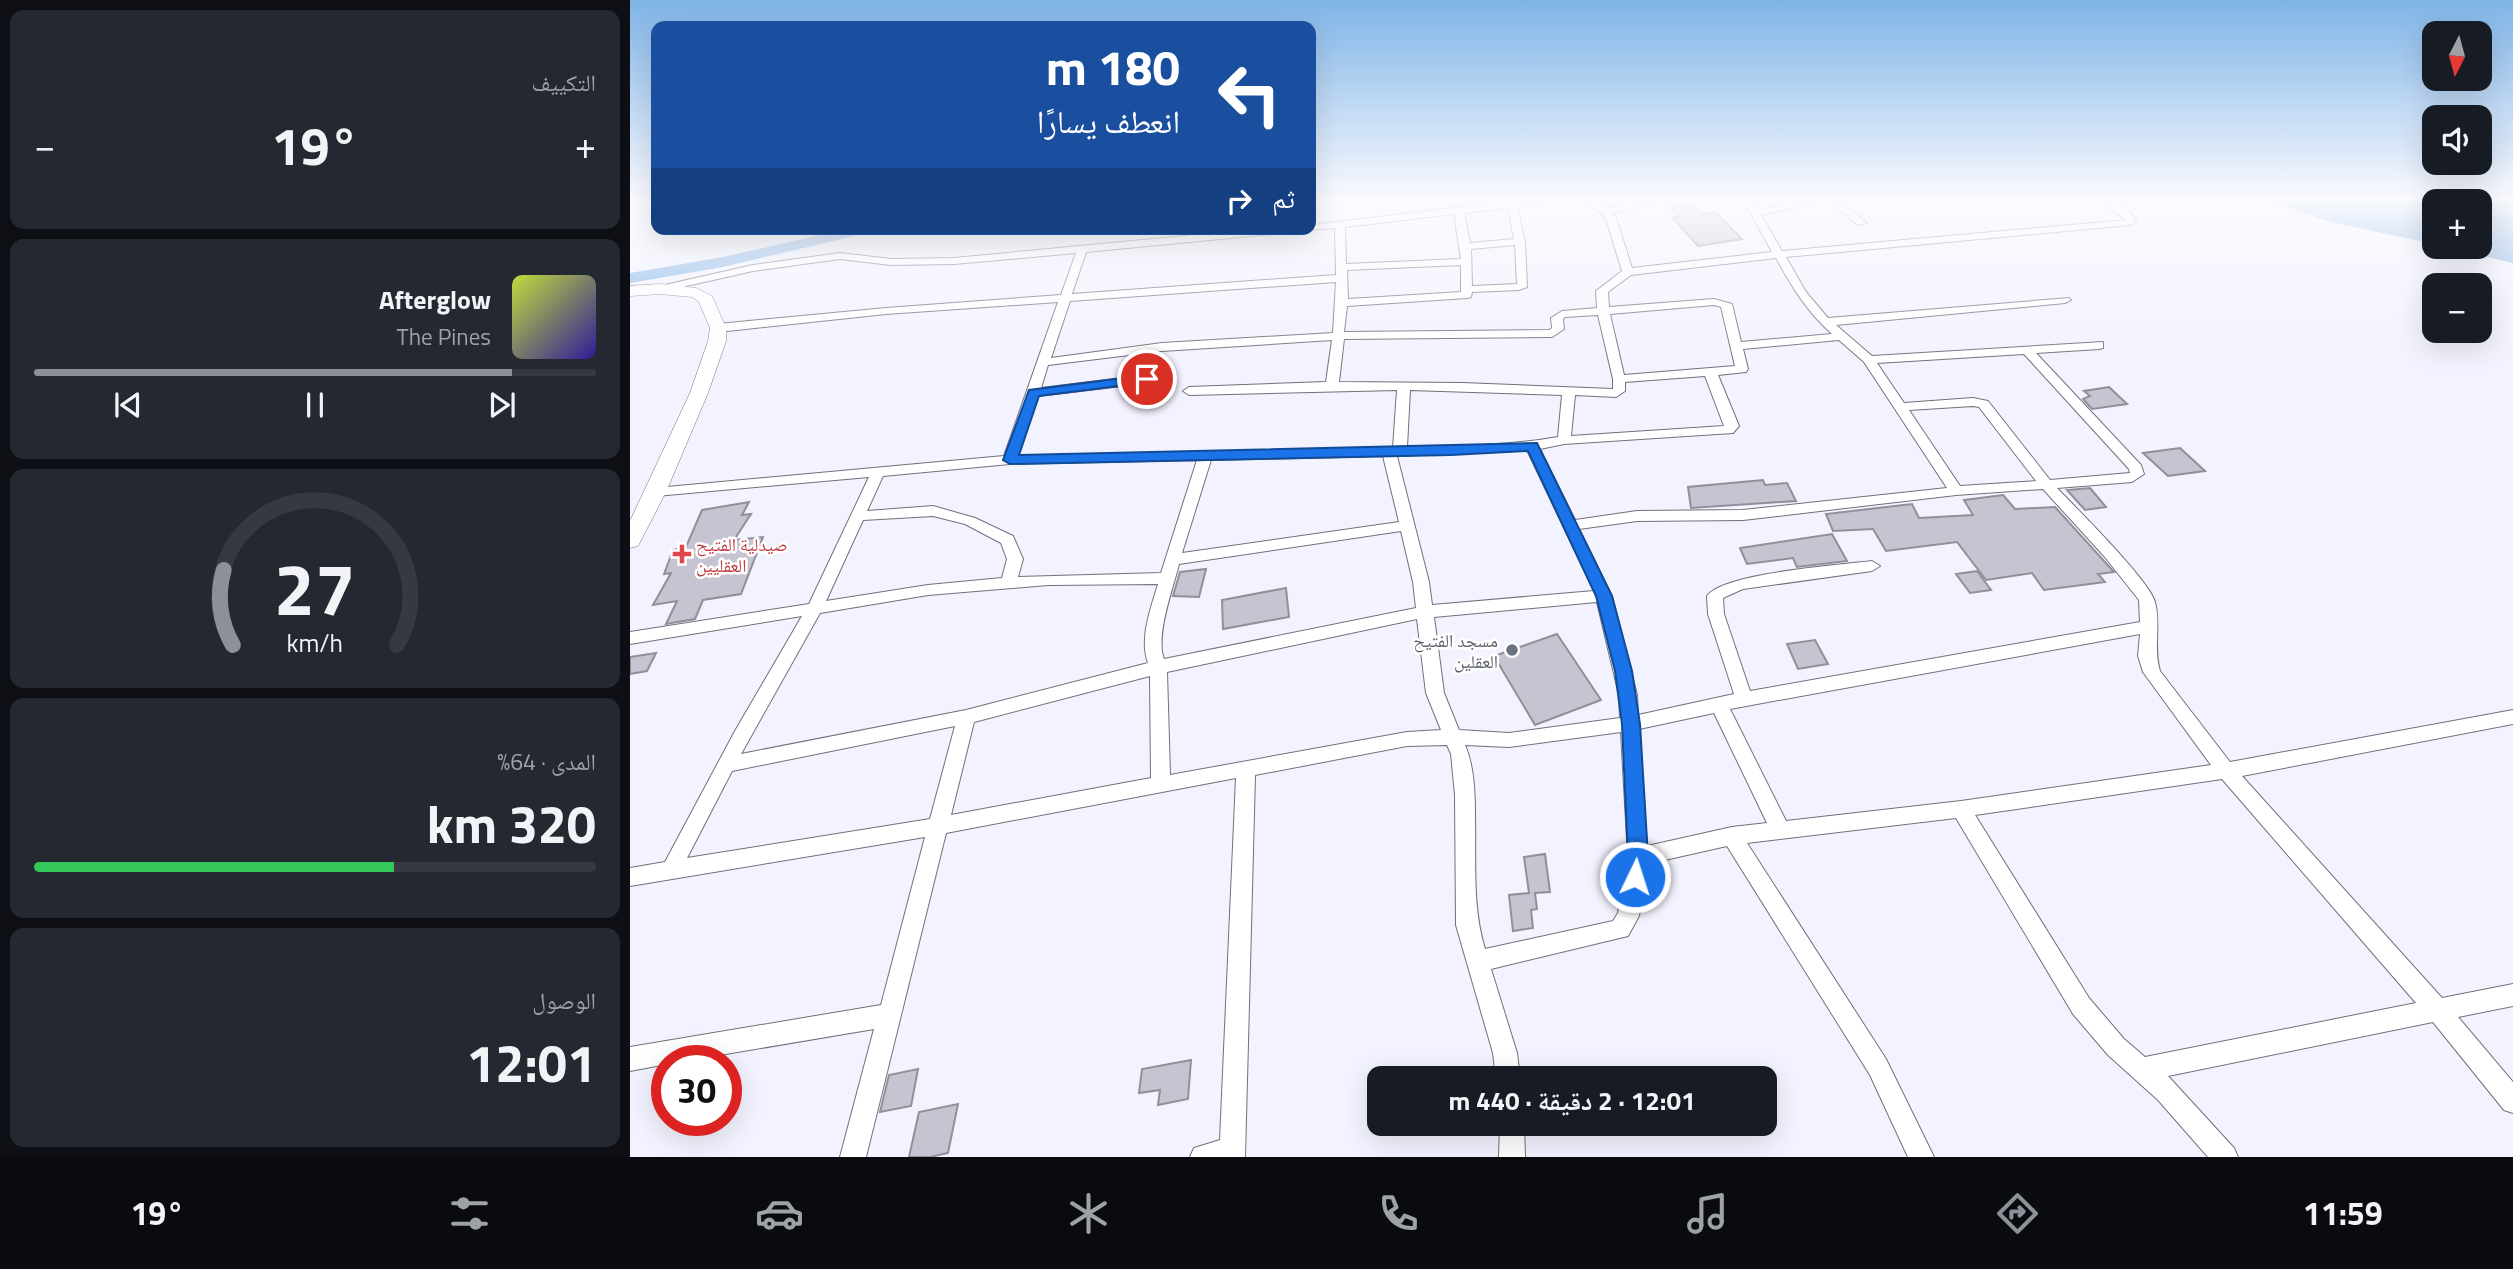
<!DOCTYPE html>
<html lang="ar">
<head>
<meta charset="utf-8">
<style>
  body { margin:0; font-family:"Titillium Web","Noto Naskh Arabic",sans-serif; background:#242831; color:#f1f3f6; direction:rtl; height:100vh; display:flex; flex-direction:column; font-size:26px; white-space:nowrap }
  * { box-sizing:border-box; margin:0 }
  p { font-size:23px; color:#9ea1a6 }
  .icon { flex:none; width:38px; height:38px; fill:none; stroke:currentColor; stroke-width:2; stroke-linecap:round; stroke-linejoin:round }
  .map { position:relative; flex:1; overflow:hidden; direction:ltr }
  .details { display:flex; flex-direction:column; gap:10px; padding:10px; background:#0d0f14; width:630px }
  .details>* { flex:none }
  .hud { position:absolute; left:21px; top:21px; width:665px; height:214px; border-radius:14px; box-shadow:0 7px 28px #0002; direction:rtl; background:#1a4fa0; color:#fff; overflow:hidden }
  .needle { width:46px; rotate:186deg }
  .buttons { position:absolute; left:1792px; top:21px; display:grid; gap:14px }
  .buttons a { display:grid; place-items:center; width:70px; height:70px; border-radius:14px; background:#171b24; box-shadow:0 7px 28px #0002; font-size:35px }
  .speed { position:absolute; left:21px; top:1045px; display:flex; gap:14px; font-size:35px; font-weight:700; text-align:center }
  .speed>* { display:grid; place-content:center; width:91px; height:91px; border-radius:50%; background:#171b24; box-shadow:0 7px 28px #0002; line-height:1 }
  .speed .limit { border:10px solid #d22; background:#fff; color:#111 }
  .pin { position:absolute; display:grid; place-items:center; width:60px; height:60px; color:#fff; margin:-30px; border:4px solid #fff; border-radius:50%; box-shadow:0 2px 7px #0007 }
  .me { position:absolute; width:77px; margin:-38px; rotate:4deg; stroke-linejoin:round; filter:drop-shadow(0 0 5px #0008) }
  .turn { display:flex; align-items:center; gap:24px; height:147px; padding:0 21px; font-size:32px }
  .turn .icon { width:91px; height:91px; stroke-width:2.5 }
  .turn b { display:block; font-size:49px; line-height:60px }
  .then { display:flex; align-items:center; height:66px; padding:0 21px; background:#0003; gap:14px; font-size:26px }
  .big { font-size:52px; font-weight:700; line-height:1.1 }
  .details .card { flex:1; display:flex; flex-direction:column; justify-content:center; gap:10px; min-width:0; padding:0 24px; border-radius:14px; background:#242831 }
  .details .dial { align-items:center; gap:0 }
  .dial svg { height:182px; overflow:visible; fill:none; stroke:#363941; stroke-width:7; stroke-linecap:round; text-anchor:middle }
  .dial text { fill:#f1f3f6; stroke:none }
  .song { display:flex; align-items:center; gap:21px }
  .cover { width:84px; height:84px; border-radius:10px; background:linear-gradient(135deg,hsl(70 70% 55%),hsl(250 70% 35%)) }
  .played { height:7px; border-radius:4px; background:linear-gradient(90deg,#8c9099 85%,#363941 85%) }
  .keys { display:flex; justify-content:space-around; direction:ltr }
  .heat { display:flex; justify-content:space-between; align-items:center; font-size:38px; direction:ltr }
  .charge { height:10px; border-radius:5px; background:linear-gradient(90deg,#34c759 64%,#363941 0) }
  .trip { position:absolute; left:737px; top:1066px; width:410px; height:70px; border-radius:14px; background:#171b24; box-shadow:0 7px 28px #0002; font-weight:700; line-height:70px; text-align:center; direction:rtl }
  .tab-bar { display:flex; height:112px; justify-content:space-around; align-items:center; background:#090b0e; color:#9ea1a6 }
  .tab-bar .icon { width:49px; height:49px }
  .tab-bar .active { color:#8c9099 }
  .tab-bar b { font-size:32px; color:#f1f3f6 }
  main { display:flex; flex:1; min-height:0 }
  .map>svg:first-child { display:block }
  .water { fill:#82b3e6 }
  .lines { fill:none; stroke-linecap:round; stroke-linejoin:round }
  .canal { fill:#82b3e6; fill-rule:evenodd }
  .building { fill:#c5c4d0; stroke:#908f9a; stroke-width:2 }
  .street-casing { stroke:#71707b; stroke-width:2 }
  .secondary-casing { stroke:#71707b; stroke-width:1 }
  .street { fill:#fff; fill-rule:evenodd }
  .secondary { fill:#fff; fill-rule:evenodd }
  .route { fill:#1a73e8; stroke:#114b97; stroke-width:2 }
  .health-dot { fill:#e0444e; stroke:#fff; stroke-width:2.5 }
  .worship-dot { fill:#6b7280; stroke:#fff; stroke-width:2.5 }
  .labels { text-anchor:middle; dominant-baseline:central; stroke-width:5; stroke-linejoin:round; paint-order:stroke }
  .health-label { font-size:18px; fill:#be3a42; stroke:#fff; text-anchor:start }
  .worship-label { font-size:18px; fill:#5b616d; stroke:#fff; text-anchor:end }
</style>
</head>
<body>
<main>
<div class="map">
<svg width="1883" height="1157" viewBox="0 0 1883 1157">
  <rect width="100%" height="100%" fill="#f3f3ff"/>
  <!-- water -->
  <polygon class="water" points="1635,200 1883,200 1883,263 1815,247 1850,247 1850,201 1804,201 1804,244 1701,222"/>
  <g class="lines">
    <!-- canal -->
    <polygon class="canal" points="217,229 244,229 237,233 93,267 0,283 0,273 93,257"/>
  </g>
  <!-- building -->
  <g class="building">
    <polygon points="1062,203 1074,214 1085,212 1112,239 1068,246 1042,217 1049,216 1040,207"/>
    <polygon points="1479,387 1497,404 1462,409 1453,399 1460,396 1454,391"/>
    <polygon points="1550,448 1575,471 1538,476 1513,453"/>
    <polygon points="1133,480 1135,485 1157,483 1166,501 1061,508 1058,487"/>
    <polygon points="1460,488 1476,507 1455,510 1437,490"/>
    <polygon points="1373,495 1385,509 1425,507 1484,572 1468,574 1475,582 1414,590 1402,573 1356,580 1327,542 1256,551 1243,529 1203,531 1196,514 1282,504 1289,518 1343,515 1334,500"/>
    <polygon points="119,502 112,515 121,514 104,540 133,537 111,594 73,600 65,619 36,624 47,601 23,605 41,573 34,574 43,550 56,547 72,510"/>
    <polygon points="1202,534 1217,561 1167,567 1163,558 1117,564 1110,548"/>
    <polygon points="576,569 569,597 543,596 550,572"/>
    <polygon points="1347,571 1361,590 1340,593 1326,574"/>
    <polygon points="656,588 659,617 593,629 592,600"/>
    <polygon points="927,634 971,700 905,725 864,656"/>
    <polygon points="1185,640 1198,664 1168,669 1157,644"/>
    <polygon points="26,653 17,671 0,674 0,657"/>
    <polygon points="915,854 920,892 905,893 907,909 901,910 903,928 883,931 879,895 899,893 894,857"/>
    <polygon points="561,1060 558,1099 528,1105 530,1090 509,1093 512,1069"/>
    <polygon points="288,1069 281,1106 250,1112 259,1075"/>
    <polygon points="328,1104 318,1153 300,1157 279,1157 289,1112"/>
  </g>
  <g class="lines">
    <defs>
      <g id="street">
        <path d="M926 200 887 207 895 242 897 287 889 290 842 292 841 297 837 298 717 306 714 332 919 330 922 328 921 318 932 311 967 308 966 291 992 271 976 219 967 209 945 200H960L977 208 1020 200H1042L982 213 986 218 1002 268 1142 252 1113 200H1123L1128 210 1174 200H1193L1131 215 1152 251 1496 220 1469 200C1483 200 1502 208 1506 222L1501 225 1156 257 1176 292 1198 318 1439 298 1441 300 1435 303 1206 325 1242 356 1473 342V348L1469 349 1406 353 1511 465 1514 474 1502 482 1427 488C1446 508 1520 581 1525 602 1531 625 1523 648 1530 671L1600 762 1883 710V724L1612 776 1812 998 1883 984V1006L1828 1017 1883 1082V1113L1874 1110 1803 1022 1538 1076 1604 1148 1608 1157H1578L1528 1100 1478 1055 1443 1014 1326 818 1117 843 1256 1059 1304 1157H1278L1240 1075 1097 846 1017 864 1009 916 998 936 861 969 887 1053 890 1078H866L863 1053 826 925 825 795 821 754 817 745 777 746 625 775 615 1157H560L564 1148 590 1140 606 778 316 833 236 1157H210L244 1029 60 1060H37V1064L0 1071V1047L251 1005 295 837 0 886V868L35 862 105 731 172 616 0 644V632L179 604 239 477 26 496 19 492 26 488 374 456 428 302 256 314 88 332 82 328 88 324 256 308 431 295 446 253 324 264 261 265 210 259 123 271 30 292 26 291V287L123 265 210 253 261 259 324 258 628 229H668L663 232 456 252 442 294 706 275 705 228 677 230 681 229V225L882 201ZM878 208 884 239 840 243 834 213ZM824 214 831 259 716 264 715 227ZM885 245 887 284 842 286 841 249ZM1146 258C1162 287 1177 312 1202 334L1111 342 1102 304 1084 299 979 307 978 292 1001 275ZM831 265V292L718 299 717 270ZM706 282 703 333 532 343 421 358 440 301ZM1084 305 1091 307 1105 366 994 375 980 314ZM968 315 983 379V389L832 383 709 382 714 339 922 337 934 329 933 319 935 317ZM702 340 696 382 559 387 553 391 559 395 767 390 763 448 388 456 408 396 517 383 523 379 517 375 411 388 418 365 532 351ZM1209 340 1234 362 1317 488 1113 510 1007 511 945 520 910 449 934 444 1103 433 1109 426 1088 375 1116 372 1118 369 1113 349ZM1394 354 1499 469 1500 473 1420 480 1358 401 1343 398 1274 403 1247 363ZM1075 376 1094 426 941 436 945 395 986 397 995 391V382ZM780 390 932 395 928 437C878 446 827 446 777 447ZM1343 406 1349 407 1406 481 1330 486 1279 410ZM897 450 964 591 802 605 799 582 767 456ZM753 456 769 522 552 553 581 460ZM567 460 531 573 388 577 393 559 383 536 345 518 303 506 237 511 253 476 380 464ZM1413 489 1474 556 1509 600 1510 622 1120 691 1094 614 1093 598 1113 589 1242 571 1250 566 1242 561C1211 565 1092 573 1077 596L1078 614 1104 694 1008 715 1007 695 982 596 949 529 1007 521 1113 520 1326 495ZM303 516 335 524 371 543 377 559 372 578 298 585 196 601 233 520ZM771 531 783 582 786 608 534 659C525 636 543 589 549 564ZM528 584C521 608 509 638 518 663L336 710 111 754 190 613 298 595 418 585ZM967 602 989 695 990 718 879 733 829 730 814 693 804 617ZM787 619 796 693 811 730 777 732 540 775 537 672ZM1510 634 1508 656 1513 672 1581 765 1331 801 1156 821 1100 709ZM520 676 521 778 321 815 344 722ZM1084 713 1137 823 1102 827 1017 846 1009 729ZM325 726 300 819 57 858 102 771ZM991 732 998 857 988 913 983 921 855 949C842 907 846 859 845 815 845 792 844 766 835 745L879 747ZM1592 779 1786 1003 1515 1057 1494 1039 1459 998 1345 815Z"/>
        <polygon points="1198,200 1209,200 1237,223 1228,225"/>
        <polygon points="870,1124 894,1124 895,1157 869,1157"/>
      </g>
      <polygon id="secondary" points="30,284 66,288 82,296 96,328 96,341 78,393 36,492 8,546 0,548 0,521 60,393 78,341 80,328 69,302 62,297 30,294 0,296 0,286"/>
    </defs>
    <!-- street casing -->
    <use href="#street" class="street-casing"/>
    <!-- secondary casing -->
    <use href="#secondary" class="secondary-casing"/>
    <!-- street -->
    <use href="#street" class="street"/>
    <!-- secondary -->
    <use href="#secondary" class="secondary"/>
  </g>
  <!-- sky -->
  <linearGradient id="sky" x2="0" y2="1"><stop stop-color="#7fb4e7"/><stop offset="0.55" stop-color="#fafaff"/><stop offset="1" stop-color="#fafaff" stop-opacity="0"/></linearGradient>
  <rect width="1883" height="362" fill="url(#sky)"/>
  <!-- route -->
  <polygon class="route" points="517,375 521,376 521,382 409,396 389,455 907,443 982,596 1002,671 1010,724 1018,857 1012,883 1005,886 997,883 994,877 998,857 992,724 985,671 966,596 898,451 821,455 380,464 373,460 399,390"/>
  <!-- markers -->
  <path class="health-dot" d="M48.5 543.5h7v7h7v7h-7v7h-7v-7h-7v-7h7z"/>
  <circle class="worship-dot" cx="882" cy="650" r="7"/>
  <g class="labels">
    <!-- health labels -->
    <g class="health-label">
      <text x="66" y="544">صيدلية الفتيح<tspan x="66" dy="21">العقليين</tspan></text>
    </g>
    <!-- worship labels -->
    <g class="worship-label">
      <text x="868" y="640">مسجد الفتيح<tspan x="868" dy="21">العقلين</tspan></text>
    </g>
  </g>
</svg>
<div class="buttons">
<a><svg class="needle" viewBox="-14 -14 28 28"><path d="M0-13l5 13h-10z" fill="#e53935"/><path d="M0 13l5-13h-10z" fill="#9ea1a6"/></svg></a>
<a><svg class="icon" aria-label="sound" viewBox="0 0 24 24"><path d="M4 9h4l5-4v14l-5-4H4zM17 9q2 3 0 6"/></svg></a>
<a>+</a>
<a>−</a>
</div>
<div class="speed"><div class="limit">30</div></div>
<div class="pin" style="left:517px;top:379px;background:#d93025"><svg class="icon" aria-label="arrive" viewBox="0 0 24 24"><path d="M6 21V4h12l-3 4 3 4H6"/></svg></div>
<svg class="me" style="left:1005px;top:877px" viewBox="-20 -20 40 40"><circle r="17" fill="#1a73e8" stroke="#fff" stroke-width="3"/><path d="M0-11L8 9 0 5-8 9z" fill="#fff"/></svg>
<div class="trip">12:01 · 2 دقيقة · 440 m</div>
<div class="hud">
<div class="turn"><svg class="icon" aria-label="left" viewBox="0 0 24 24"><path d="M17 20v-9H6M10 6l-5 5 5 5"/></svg><div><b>180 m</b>انعطف يسارًا</div></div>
<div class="then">ثم<svg class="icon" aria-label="right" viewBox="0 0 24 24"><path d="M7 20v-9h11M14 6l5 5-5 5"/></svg></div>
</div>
</div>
<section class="details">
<div class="card"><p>التكييف</p>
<div class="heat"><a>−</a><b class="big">19°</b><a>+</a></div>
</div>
<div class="card">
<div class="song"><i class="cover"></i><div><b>Afterglow</b><p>The Pines</p></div></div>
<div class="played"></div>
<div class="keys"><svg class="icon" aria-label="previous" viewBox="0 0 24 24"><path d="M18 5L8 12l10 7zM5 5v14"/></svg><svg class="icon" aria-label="pause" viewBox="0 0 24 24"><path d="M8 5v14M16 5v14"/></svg><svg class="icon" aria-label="next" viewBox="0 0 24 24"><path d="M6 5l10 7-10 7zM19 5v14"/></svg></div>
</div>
<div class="card dial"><svg viewBox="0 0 100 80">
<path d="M14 69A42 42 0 1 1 86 69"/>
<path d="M14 69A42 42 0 0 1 10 36" stroke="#8c9099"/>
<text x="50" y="56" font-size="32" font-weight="700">27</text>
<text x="50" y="72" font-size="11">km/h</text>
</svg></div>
<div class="card"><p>المدى · 64%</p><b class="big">320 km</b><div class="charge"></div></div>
<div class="card"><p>الوصول</p><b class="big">12:01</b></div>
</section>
</main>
<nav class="tab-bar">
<b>11:59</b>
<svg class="icon active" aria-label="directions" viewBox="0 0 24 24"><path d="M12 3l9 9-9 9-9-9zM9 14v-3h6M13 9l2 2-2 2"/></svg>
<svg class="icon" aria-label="music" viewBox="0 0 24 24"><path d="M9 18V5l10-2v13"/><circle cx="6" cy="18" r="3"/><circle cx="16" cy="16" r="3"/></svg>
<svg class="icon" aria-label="phone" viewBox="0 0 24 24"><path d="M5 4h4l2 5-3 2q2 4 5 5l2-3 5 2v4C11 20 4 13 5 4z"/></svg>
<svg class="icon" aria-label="climate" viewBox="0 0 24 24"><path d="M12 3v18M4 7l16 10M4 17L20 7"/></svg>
<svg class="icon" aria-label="car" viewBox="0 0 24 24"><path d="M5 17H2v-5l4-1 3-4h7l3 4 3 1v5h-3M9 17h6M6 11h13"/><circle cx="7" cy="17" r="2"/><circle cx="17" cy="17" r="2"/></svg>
<svg class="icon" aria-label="filters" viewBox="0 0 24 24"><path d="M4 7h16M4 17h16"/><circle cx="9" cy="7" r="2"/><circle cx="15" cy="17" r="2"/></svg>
<b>19°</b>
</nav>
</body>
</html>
